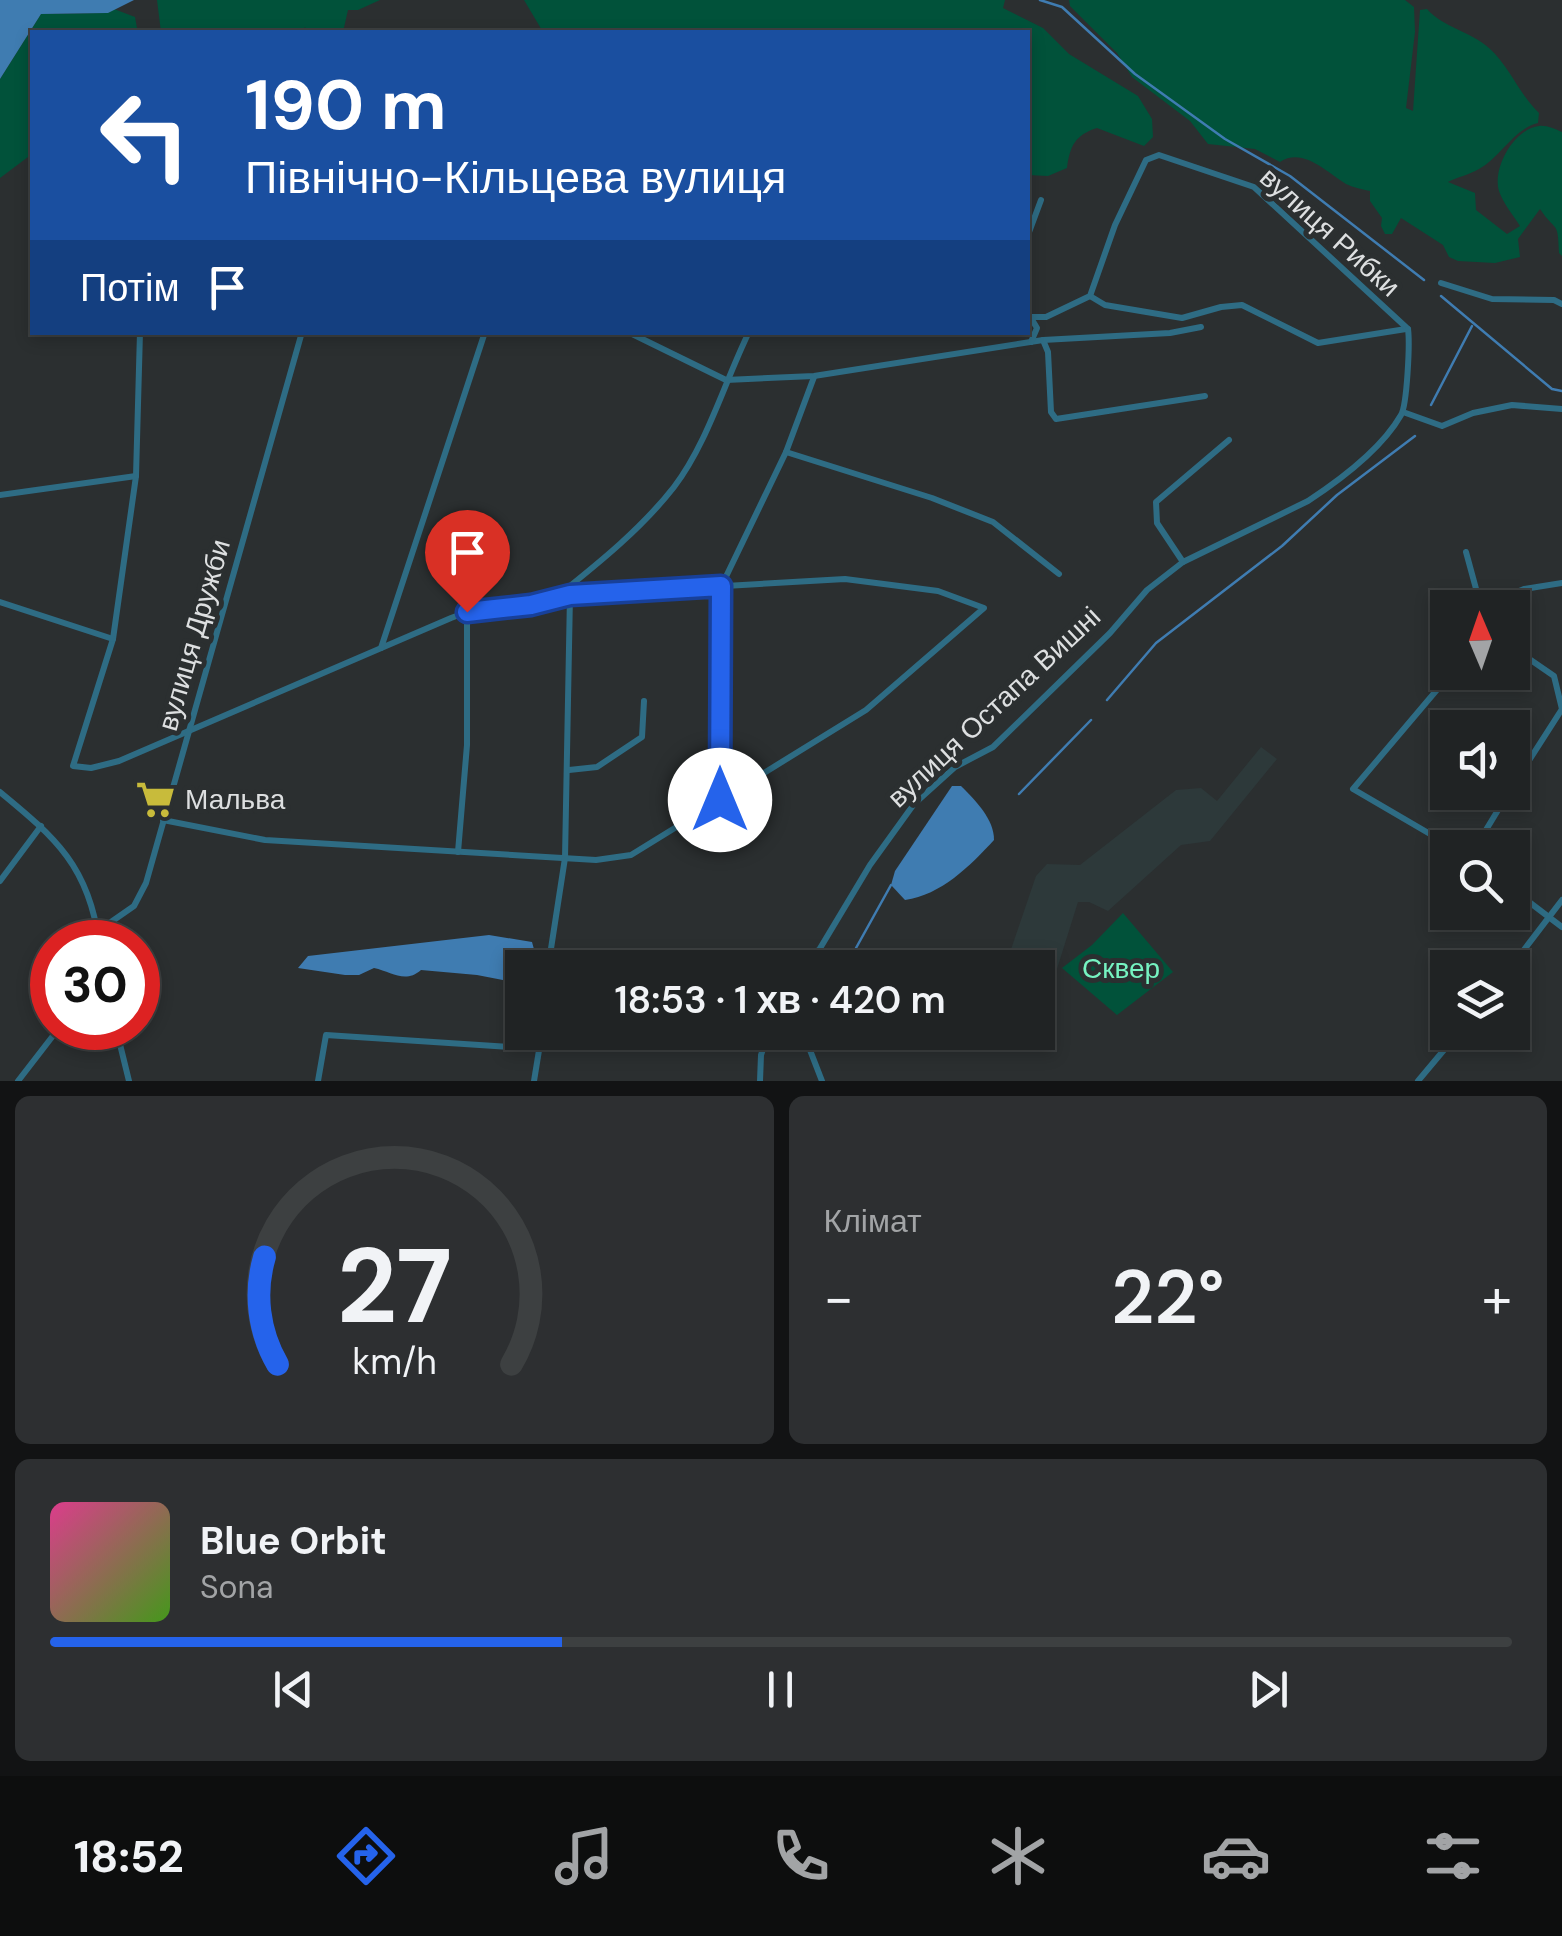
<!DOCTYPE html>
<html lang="uk">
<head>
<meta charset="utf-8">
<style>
  body { margin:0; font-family:"DM Sans",sans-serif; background:#2d2f31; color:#f1f3f6; height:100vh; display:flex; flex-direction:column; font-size:38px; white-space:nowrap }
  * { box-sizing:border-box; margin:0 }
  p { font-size:32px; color:#a2a4a6 }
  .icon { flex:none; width:55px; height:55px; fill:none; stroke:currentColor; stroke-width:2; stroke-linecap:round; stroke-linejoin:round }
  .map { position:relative; height:1081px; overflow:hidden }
  .sheet { display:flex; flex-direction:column; gap:15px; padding:15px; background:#121314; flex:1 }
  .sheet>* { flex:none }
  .hud { position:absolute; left:30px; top:30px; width:1000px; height:305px; border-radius:0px; box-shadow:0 5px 15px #0003,0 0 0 2px #3d4041; background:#1a4fa0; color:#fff; overflow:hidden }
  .needle { width:65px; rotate:358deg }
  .fabs { position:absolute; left:1430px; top:590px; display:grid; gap:20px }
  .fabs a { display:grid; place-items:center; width:100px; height:100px; border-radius:0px; background:#202324; box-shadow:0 5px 15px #0003,0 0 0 2px #3d4041; font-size:50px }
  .speed { position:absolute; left:30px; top:920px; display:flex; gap:20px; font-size:50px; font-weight:700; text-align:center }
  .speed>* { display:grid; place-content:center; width:130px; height:130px; border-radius:50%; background:#202324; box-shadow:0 5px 15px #0003,0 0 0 2px #3d4041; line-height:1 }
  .speed .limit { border:15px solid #d22; background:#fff; color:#111 }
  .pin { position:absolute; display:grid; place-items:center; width:85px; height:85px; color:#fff; margin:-102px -42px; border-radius:50% 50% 50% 0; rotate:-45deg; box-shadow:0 0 10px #0007 }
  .pin .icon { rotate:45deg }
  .me { position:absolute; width:110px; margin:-55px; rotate:0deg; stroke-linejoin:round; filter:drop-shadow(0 0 8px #0008) }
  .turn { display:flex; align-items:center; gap:35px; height:210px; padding:0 50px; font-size:45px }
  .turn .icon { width:130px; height:130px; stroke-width:2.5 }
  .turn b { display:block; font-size:70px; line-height:85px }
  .then { display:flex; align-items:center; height:95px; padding:0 50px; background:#0003; gap:20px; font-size:38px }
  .big { font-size:75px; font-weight:600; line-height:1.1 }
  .sheet .widget { flex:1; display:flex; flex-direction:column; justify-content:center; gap:15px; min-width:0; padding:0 35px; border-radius:15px; background:#2d2f31 }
  .sheet .dial { align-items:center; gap:0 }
  .dial svg { height:260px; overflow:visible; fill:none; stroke:#3d4041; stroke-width:7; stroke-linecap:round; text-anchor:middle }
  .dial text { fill:#f1f3f6; stroke:none }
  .song { display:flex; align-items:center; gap:30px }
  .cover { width:120px; height:120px; border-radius:15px; background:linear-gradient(135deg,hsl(330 70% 55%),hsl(100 70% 35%)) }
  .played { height:10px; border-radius:5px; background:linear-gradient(90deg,#2563eb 35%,#3d4041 35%) }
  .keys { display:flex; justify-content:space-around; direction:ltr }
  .heat { display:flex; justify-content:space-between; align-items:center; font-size:55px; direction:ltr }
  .sheet .tiles { flex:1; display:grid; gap:15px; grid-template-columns:1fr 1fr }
  .widget:last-child { grid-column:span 2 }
  .trip { position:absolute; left:505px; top:950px; width:550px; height:100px; border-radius:0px; background:#202324; box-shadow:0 5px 15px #0003,0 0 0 2px #3d4041; font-weight:600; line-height:100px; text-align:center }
  .tab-bar { display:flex; height:160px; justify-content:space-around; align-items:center; background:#0d0e0e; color:#a2a4a6 }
  .tab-bar .icon { width:70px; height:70px }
  .tab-bar .current { color:#2563eb }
  .tab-bar b { font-size:45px; color:#f1f3f6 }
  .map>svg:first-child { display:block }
  .built { fill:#2d393a }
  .green { fill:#01523a }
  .water { fill:#3f7cb1 }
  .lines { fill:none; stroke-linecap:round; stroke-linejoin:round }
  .stream { stroke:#3f7cb1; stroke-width:2.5 }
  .street { stroke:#2e6c84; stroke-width:6 }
  .route-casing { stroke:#184099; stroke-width:25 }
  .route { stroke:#2563eb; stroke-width:18 }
  .labels { text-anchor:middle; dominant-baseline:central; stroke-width:10; stroke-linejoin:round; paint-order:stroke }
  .street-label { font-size:28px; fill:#dddfe0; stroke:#2b2f30 }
  .poi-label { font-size:28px; fill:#dddfe0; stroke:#2b2f30; text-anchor:start }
  .park-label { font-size:28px; fill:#76f3c1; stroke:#2b2f30 }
</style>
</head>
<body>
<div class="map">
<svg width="1562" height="1081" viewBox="0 0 1562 1081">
  <rect width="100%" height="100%" fill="#2b2f30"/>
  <!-- built -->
  <polygon class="built" points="1261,747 1277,759 1210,841 1181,845 1108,911 1089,902 1078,902 1046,1004 1038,1001 1038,968 1005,967 1036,876 1047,864 1080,865 1176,790 1201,788 1217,801"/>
  <!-- green -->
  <g class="green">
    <polygon points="157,0 380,0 358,10 348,10 343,32 307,32 305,27 301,32 161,32"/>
    <path d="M524 0H1005L1003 8 1043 28 1069 54 1138 96 1152 119 1153 137 1144 146 1097 128C1075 135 1070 146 1067 168L1048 176 1028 175V32H543Z"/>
    <path d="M1069 0H1405L1414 7 1415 32 1406 108 1413 111 1420 10 1427 9C1444 28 1470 31 1489 48 1510 67 1519 94 1539 113L1538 123C1513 129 1502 156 1479 169 1469 175 1457 177 1448 182L1475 193 1476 210 1507 234 1520 226C1513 215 1503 203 1499 191 1492 168 1514 129 1539 126 1546 125 1555 129 1562 132V256L1559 253C1558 219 1556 233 1540 209L1518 239 1520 257 1495 263 1458 261 1449 257 1443 245 1401 218 1392 234H1385L1381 226 1382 218 1370 201V191C1362 189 1354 188 1346 184 1326 172 1303 147 1280 162L1255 149 1208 144 1190 121 1132 77 1117 53 1070 6Z"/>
    <polygon points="114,9 135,17 137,28 133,32 32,32 32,154 0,178 0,79 41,14 108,13"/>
    <polygon points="1123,913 1173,972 1117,1015 1062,968 1092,945"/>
  </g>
  <!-- water -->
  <g class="water">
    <polygon points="0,0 134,0 108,13 41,14 0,79"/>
    <path d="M952 786H961C976 801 994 819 994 840 970 866 941 895 905 900L891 885 895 871Z"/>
    <path d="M489 935 532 942 535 953 531 967 522 968V978L508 981 477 975 421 970C405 984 392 972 374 968L359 975H345L298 968 308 956Z"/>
  </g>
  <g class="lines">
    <!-- stream -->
    <g class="stream">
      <polyline points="1040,0 1062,7 1135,74 1225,139 1290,176 1424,280"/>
      <polyline points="1441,296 1552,389 1562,391"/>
      <polyline points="1431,405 1472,326"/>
      <polyline points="1107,700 1156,643 1282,546 1337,495 1415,436"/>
      <polyline points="1019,794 1091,720"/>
      <polyline points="856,948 891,885"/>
      <polyline points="850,966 855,951"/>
    </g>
    <!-- street -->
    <g class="street">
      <polyline points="1028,235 1041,200"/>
      <polyline points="1441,283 1492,299 1554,300 1562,304"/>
      <polyline points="1090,296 1105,305 1182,318 1221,307 1242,305 1318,343 1406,329"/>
      <polyline points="1028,317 1046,317 1090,296 1115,225 1146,160 1159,155 1254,187 1408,329"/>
      <polyline points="140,332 136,476 113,639 73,766 91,768 119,761 451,618 467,612 531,605 570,595 845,579 938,591 984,608 866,710 631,855 596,860 265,840 163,820"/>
      <polyline points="628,332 726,380 814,376 1043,340 1170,333 1201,327"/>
      <polyline points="1043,340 1048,352 1051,412 1056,419 1205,396"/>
      <polyline points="1031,342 1037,328 1031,318"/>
      <polyline points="1403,412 1442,426 1473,413 1512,405 1562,409"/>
      <path d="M1229 440 1156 502 1157 523 1183 562 1308 501C1340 480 1381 450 1401 415 1407 405 1410 344 1408 329"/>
      <polyline points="786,452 932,498 993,522 1059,574"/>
      <polyline points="0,495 136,476"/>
      <polyline points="1466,552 1481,607 1524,589 1562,583"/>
      <path d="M560 594C600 562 642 528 674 487 708 442 724 383 749 332"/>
      <polyline points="0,602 113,639"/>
      <polyline points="1512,647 1554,676 1562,709"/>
      <polyline points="381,648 485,332"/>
      <polyline points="1452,672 1353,789 1454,848"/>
      <polyline points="569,770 597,767 642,737 644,701"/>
      <polyline points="1512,787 1562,709"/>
      <path d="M0 792C56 838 89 867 99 942"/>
      <polyline points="720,799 721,587 786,452 814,377"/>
      <polyline points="1475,848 1509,792"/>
      <polyline points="458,852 467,745 467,612"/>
      <polyline points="0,881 41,826"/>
      <polyline points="1512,889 1562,927"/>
      <polyline points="98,931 134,906 146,883 302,332"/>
      <polyline points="550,952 629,968"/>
      <polyline points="548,968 565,858 570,595"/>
      <polyline points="761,968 819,950 870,865 914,804 955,767 993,747 1110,633 1147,590 1183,562"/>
      <polyline points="1510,968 1562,900"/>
      <polyline points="116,1028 129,1081"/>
      <polyline points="803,1032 822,1081"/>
      <polyline points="18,1081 59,1028"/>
      <polyline points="318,1081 326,1035 540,1049"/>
      <polyline points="534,1081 542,1032"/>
      <polyline points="760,1081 761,1055 769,1032"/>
      <polyline points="1418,1081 1459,1032"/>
    </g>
  </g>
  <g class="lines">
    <defs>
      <polyline id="route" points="467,612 531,605 570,595 721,586 720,800"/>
    </defs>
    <!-- route casing -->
    <use href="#route" class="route-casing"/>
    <!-- route -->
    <use href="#route" class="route"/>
  </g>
  <!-- icons -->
  <defs>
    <symbol id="supermarket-bare" viewBox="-9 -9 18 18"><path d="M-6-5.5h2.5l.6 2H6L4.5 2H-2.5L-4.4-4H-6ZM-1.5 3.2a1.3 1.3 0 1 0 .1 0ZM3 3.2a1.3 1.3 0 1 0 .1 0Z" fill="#c8bb3b" stroke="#2b2f30" stroke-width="2.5" paint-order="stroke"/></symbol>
  </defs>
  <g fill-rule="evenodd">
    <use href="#supermarket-bare" x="128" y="772" width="55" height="55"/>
  </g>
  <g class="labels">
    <!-- street labels -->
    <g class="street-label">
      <text transform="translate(1330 232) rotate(42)">вулиця Рибки</text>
      <text transform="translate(194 635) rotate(-74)">вулиця Дружби</text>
      <text transform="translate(994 707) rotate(-43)">вулиця Остапа Вишні</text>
    </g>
    <!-- poi labels -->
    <g class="poi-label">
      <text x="185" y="799">Мальва</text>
    </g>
    <!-- park labels -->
    <g class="park-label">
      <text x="1121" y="968">Сквер</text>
    </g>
  </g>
</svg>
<div class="fabs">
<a><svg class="needle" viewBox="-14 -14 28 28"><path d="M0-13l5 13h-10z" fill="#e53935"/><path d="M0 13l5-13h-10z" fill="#a2a4a6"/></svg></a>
<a><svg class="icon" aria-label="sound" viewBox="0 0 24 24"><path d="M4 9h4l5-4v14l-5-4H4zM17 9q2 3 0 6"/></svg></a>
<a><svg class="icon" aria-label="search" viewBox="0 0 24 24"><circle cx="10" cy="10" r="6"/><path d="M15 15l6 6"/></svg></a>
<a><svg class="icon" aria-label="layers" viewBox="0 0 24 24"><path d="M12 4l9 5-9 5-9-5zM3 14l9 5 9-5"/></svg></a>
</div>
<div class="speed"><div class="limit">30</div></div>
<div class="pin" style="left:467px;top:612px;background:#d93025"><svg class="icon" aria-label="arrive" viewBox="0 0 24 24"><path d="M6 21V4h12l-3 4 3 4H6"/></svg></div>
<svg class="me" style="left:720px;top:800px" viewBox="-20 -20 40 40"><circle r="19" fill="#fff"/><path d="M0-13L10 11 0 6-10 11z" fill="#2563eb"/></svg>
<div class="trip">18:53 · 1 хв · 420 m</div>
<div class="hud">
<div class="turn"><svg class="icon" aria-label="left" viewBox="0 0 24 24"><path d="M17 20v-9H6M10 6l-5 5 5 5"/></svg><div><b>190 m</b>Північно-Кільцева вулиця</div></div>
<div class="then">Потім<svg class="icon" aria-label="arrive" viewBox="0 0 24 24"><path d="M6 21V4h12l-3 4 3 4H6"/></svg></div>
</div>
</div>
<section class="sheet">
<div class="tiles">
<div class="widget dial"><svg viewBox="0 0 100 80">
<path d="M14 69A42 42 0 1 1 86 69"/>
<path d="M14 69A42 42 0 0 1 10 36" stroke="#2563eb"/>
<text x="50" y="56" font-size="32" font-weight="700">27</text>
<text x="50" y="72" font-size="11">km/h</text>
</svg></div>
<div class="widget"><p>Клімат</p>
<div class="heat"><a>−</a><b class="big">22°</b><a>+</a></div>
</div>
<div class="widget">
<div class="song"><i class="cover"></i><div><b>Blue Orbit</b><p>Sona</p></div></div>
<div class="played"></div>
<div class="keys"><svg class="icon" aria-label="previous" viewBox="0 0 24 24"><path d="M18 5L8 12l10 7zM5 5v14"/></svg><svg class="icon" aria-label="pause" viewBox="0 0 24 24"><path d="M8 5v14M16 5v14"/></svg><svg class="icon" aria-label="next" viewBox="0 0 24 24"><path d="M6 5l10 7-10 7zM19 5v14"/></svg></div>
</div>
</div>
</section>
<nav class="tab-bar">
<b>18:52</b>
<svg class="icon current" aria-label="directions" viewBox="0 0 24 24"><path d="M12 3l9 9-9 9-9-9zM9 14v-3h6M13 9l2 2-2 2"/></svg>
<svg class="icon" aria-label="music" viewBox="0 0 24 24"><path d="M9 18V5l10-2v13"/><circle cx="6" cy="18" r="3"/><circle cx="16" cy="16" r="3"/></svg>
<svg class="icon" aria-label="phone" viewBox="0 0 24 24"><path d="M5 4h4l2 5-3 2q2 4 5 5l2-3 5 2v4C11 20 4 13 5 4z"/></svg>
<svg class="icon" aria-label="climate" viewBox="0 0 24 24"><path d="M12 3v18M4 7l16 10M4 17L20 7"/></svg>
<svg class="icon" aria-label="car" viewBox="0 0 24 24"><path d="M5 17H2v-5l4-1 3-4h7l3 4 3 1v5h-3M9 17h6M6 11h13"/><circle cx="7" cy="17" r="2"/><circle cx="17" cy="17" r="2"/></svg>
<svg class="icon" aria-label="filters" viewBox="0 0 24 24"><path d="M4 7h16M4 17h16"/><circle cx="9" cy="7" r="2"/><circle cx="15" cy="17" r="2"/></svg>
</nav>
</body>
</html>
